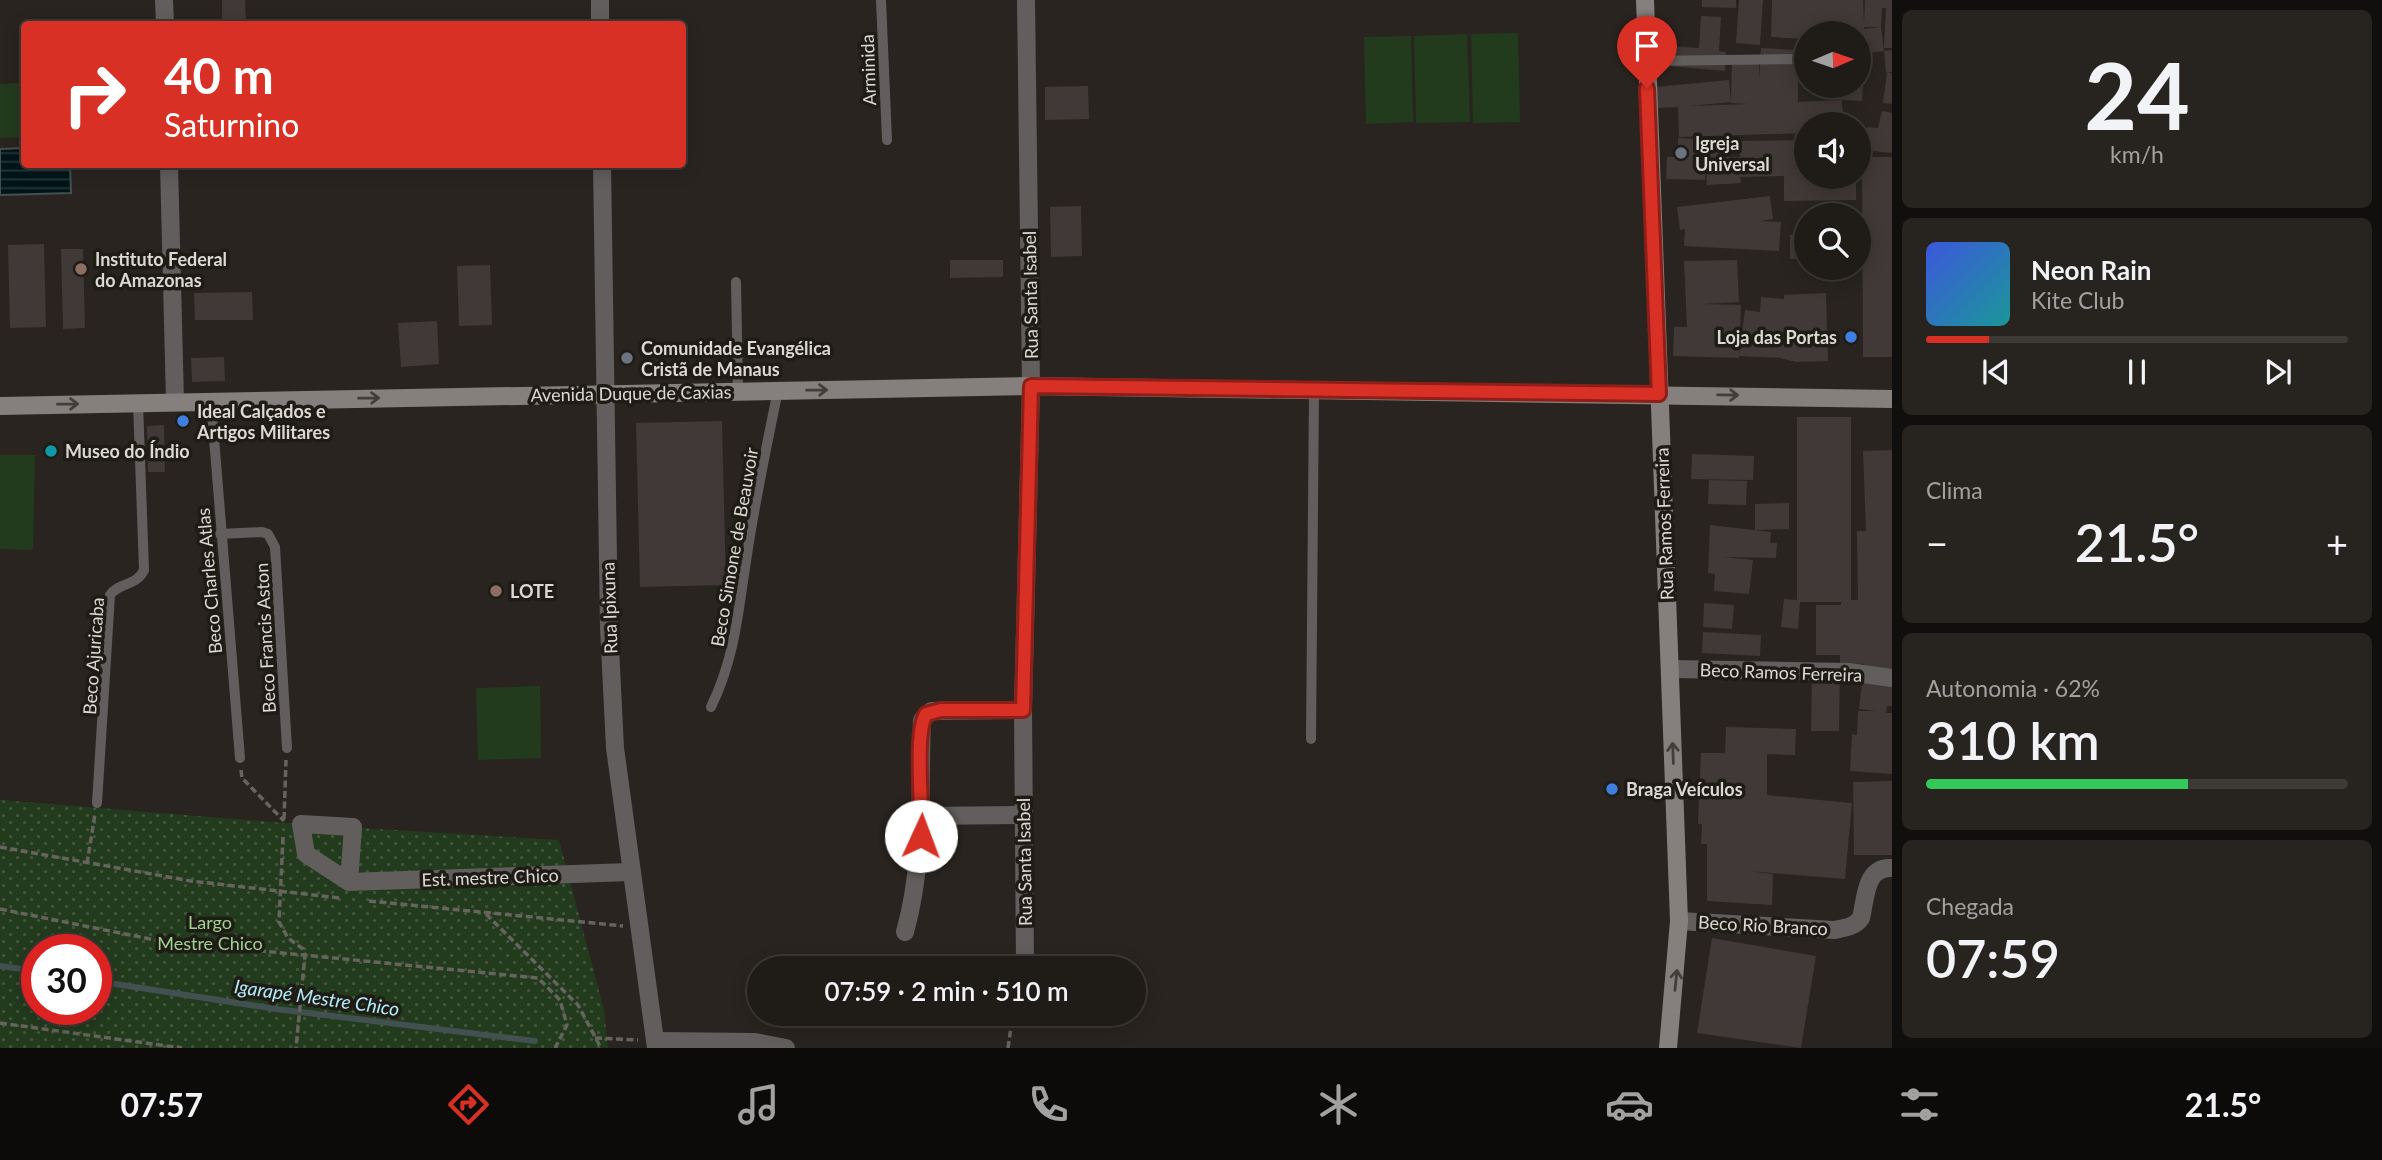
<!DOCTYPE html>
<html lang="pt">
<head>
<meta charset="utf-8">
<style>
  body { margin:0; font-family:Lato,sans-serif; background:#272420; color:#f1f3f6; height:100vh; display:flex; flex-direction:column; font-size:26px; white-space:nowrap }
  * { box-sizing:border-box; margin:0 }
  p { font-size:23px; color:#a1a1a1 }
  .icon { flex:none; width:38px; height:38px; fill:none; stroke:currentColor; stroke-width:2; stroke-linecap:round; stroke-linejoin:round }
  .map { position:relative; flex:1; overflow:hidden }
  .details { display:flex; flex-direction:column; gap:10px; padding:10px; background:#110f0d; width:490px }
  .details>* { flex:none }
  .top-card { position:absolute; left:21px; top:21px; width:665px; height:147px; border-radius:7px; box-shadow:0 4px 18px #0003,0 0 0 2px #3c3936; background:#d93025; color:#fff; overflow:hidden }
  .needle { width:46px; rotate:88deg }
  .buttons { position:absolute; left:1794px; top:21px; display:grid; gap:14px }
  .buttons a { display:grid; place-items:center; width:77px; height:77px; border-radius:50%; background:#1f1b17; box-shadow:0 4px 18px #0003,0 0 0 2px #3c3936; font-size:35px }
  .speed { position:absolute; left:21px; top:934px; display:flex; gap:14px; font-size:35px; font-weight:700; text-align:center }
  .speed>* { display:grid; place-content:center; width:91px; height:91px; border-radius:50%; background:#1f1b17; box-shadow:0 4px 18px #0003,0 0 0 2px #3c3936; line-height:1 }
  .speed .limit { border:10px solid #d22; background:#fff; color:#111 }
  .pin { position:absolute; display:grid; place-items:center; width:60px; height:60px; color:#fff; margin:-72px -30px; border-radius:50% 50% 50% 0; rotate:-45deg; box-shadow:0 0 7px #0007 }
  .pin .icon { rotate:45deg }
  .me { position:absolute; width:77px; margin:-38px; rotate:2deg; stroke-linejoin:round; filter:drop-shadow(0 0 5px #0008) }
  .turn { display:flex; align-items:center; gap:24px; height:147px; padding:0 28px; font-size:32px }
  .turn .icon { width:91px; height:91px; stroke-width:2.5 }
  .turn b { display:block; font-size:49px; line-height:60px }
  .big { font-size:52px; font-weight:600; line-height:1.1 }
  .details .card { flex:1; display:flex; flex-direction:column; justify-content:center; gap:10px; min-width:0; padding:0 24px; border-radius:10px; background:#272420 }
  .details .dial { align-items:center; gap:0 }
  .dial b { font-size:91px; line-height:1 }
  .song { display:flex; align-items:center; gap:21px }
  .cover { width:84px; height:84px; border-radius:10px; background:linear-gradient(135deg,hsl(230 70% 55%),hsl(180 70% 35%)) }
  .played { height:7px; border-radius:4px; background:linear-gradient(90deg,#d93025 15%,#3c3936 15%) }
  .keys { display:flex; justify-content:space-around; direction:ltr }
  .heat { display:flex; justify-content:space-between; align-items:center; font-size:38px; direction:ltr }
  .charge { height:10px; border-radius:5px; background:linear-gradient(90deg,#34c759 62%,#3c3936 0) }
  .trip { position:absolute; left:747px; top:956px; width:399px; height:70px; border-radius:35px; background:#1f1b17; box-shadow:0 4px 18px #0003,0 0 0 2px #3c3936; font-weight:600; line-height:70px; text-align:center }
  .dock { display:flex; height:112px; justify-content:space-around; align-items:center; background:#0c0b09; color:#a1a1a1 }
  .dock .icon { width:49px; height:49px }
  .dock .on { color:#d93025 }
  .dock b { font-size:32px; color:#f1f3f6 }
  main { display:flex; flex:1; min-height:0 }
  .map>svg:first-child { display:block }
  .green { fill:url(#green-dots); fill-rule:evenodd }
  .pitch { fill:#233b1d }
  .water { fill:url(#water-rules); stroke:#435051; stroke-width:2 }
  .lines { fill:none; stroke-linecap:round; stroke-linejoin:round }
  .stream { stroke:#435051; stroke-width:6 }
  .building { fill:#413938 }
  .path { stroke:#67635e; stroke-width:3.5; stroke-dasharray:7 3.5; stroke-linecap:butt }
  .lane { stroke:#625e5e; stroke-width:10 }
  .street { stroke:#625e5e; stroke-width:18 }
  .secondary { stroke:#857f7e; stroke-width:18 }
  .oneway { stroke:#433e3a }
  .route-casing { stroke:#8d1f18; stroke-width:18 }
  .route { stroke:#d93025; stroke-width:12 }
  .worship-dot { fill:#6b7280; stroke:#1f1b15; stroke-width:2.5 }
  .education-dot { fill:#8d6e63; stroke:#1f1b15; stroke-width:2.5 }
  .shop-dot { fill:#3f7fe0; stroke:#1f1b15; stroke-width:2.5 }
  .culture-dot { fill:#0f9aa8; stroke:#1f1b15; stroke-width:2.5 }
  .labels { text-anchor:middle; dominant-baseline:central; stroke-width:7; stroke-linejoin:round; paint-order:stroke }
  .street-label { font-size:18px; fill:#dcd9d5; stroke:#1f1b15 }
  .poi-label { font-size:18px; font-weight:bold; fill:#dcd9d5; stroke:#1f1b15; text-anchor:start }
  .park-label { font-size:18px; fill:#9ed392; stroke:#1f1b15 }
  .water-label { font-size:19px; font-style:italic; fill:#b1edfa; stroke:#1f1b15 }
</style>
</head>
<body>
<main>
<div class="map">
<svg width="1892" height="1048" viewBox="0 0 1892 1048">
  <defs>
    <pattern id="green-dots" width="8" height="8" patternUnits="userSpaceOnUse" patternTransform="scale(1.75)"><rect width="8" height="8" fill="#233b1d"/><path d="M2 2h.1M6 6h.1" fill="none" stroke="#42573d" stroke-width="1.8" stroke-linecap="round"/></pattern>
    <pattern id="water-rules" width="6" height="5" patternUnits="userSpaceOnUse" patternTransform="scale(1.75)"><rect width="6" height="5" fill="#011519"/><path d="M0 2.5h6" fill="none" stroke="#25363a"/></pattern>
  </defs>
  <rect width="100%" height="100%" fill="#29241f"/>
  <!-- green -->
  <path class="green" d="M0 800 309 825 559 840 604 1010 608 1048H0ZM37 950H96V1010H37Z"/>
  <!-- pitch -->
  <g class="pitch">
    <polygon points="1518,33 1520,122 1473,123 1471,34"/>
    <polygon points="1467,34 1470,122 1416,123 1414,36"/>
    <polygon points="1411,36 1413,122 1366,124 1364,37"/>
    <polygon points="24,83 24,137 0,138 0,84"/>
    <polygon points="0,455 35,455 33,550 0,549"/>
    <polygon points="540,686 541,758 478,760 476,688"/>
  </g>
  <!-- water -->
  <polygon class="water" points="24,148 24,164 70,165 71,193 0,195 0,149"/>
  <g class="lines">
    <!-- stream -->
    <g class="stream">
      <polyline points="0,966 37,971"/>
      <polyline points="96,981 276,1009 535,1041"/>
    </g>
  </g>
  <!-- building -->
  <g class="building">
    <polygon points="222,0 245,0 246,24 222,24"/>
    <polygon points="1702,0 1736,0 1736,8 1702,7"/>
    <polygon points="1739,0 1763,0 1760,45 1736,43"/>
    <polygon points="1772,0 1863,0 1864,23 1865,0 1892,0 1892,48 1884,48 1886,8 1882,8 1881,27 1864,27 1864,29 1881,27 1884,51 1866,53 1865,42 1858,42 1858,33 1806,33 1806,39 1771,37"/>
    <polygon points="1701,16 1721,17 1719,51 1726,52 1725,71 1669,66 1669,46 1699,48"/>
    <polygon points="1761,48 1798,50 1798,102 1842,100 1843,124 1806,124 1806,133 1679,137 1678,107 1657,108 1655,87 1729,80 1731,102 1690,106 1749,104 1731,103 1732,55 1759,56 1759,81"/>
    <polygon points="1892,50 1892,72 1886,73 1884,51"/>
    <polygon points="1858,52 1865,52 1862,101 1819,98 1820,86 1858,86"/>
    <polygon points="1887,73 1892,73 1892,104 1883,103"/>
    <polygon points="1088,86 1089,119 1045,120 1045,87"/>
    <polygon points="1882,111 1892,113 1892,153 1864,150 1867,127 1878,128"/>
    <polygon points="1678,138 1726,140 1726,157 1740,157 1739,141 1806,140 1806,177 1856,177 1856,200 1784,201 1784,176 1740,177 1741,183 1707,185 1706,165 1705,180 1666,179 1667,157 1678,157"/>
    <polygon points="1862,157 1892,157 1892,357 1863,357"/>
    <polygon points="1770,196 1773,219 1760,221 1781,222 1779,251 1684,246 1685,229 1680,230 1677,207"/>
    <polygon points="1081,206 1082,256 1051,257 1050,207"/>
    <rect x="1790" y="235" width="16" height="24"/>
    <polygon points="44,244 46,327 10,328 8,245"/>
    <polygon points="61,249 83,249 85,328 63,329"/>
    <polygon points="950,260 1003,260 1003,277 950,278"/>
    <polygon points="1737,260 1739,302 1702,304 1741,305 1739,358 1673,356 1674,327 1687,327 1684,261"/>
    <polygon points="490,265 492,325 459,326 457,266"/>
    <polygon points="252,292 253,320 195,320 194,293"/>
    <polygon points="1826,293 1828,361 1796,362 1780,358 1739,356 1745,310 1760,312 1761,297 1784,299 1784,295"/>
    <polygon points="437,321 439,364 401,367 398,323"/>
    <polygon points="224,357 225,381 192,382 191,358"/>
    <polygon points="1797,417 1851,417 1851,600 1858,600 1857,531 1866,531 1863,451 1892,450 1892,706 1887,706 1886,713 1892,713 1892,774 1850,771 1852,734 1857,735 1858,711 1876,711 1859,709 1864,664 1840,663 1840,655 1816,655 1816,605 1841,605 1841,602 1800,602 1798,629 1781,627 1784,599 1797,600"/>
    <polygon points="722,421 726,585 640,587 636,423"/>
    <polygon points="164,425 165,472 148,472 147,426"/>
    <polygon points="1692,454 1754,456 1753,480 1691,479"/>
    <polygon points="1709,480 1747,481 1746,505 1708,504"/>
    <polygon points="1789,503 1789,529 1755,530 1755,504"/>
    <polygon points="1710,525 1771,532 1770,543 1777,543 1776,558 1724,557 1753,560 1749,594 1714,591 1715,574 1708,573"/>
    <polygon points="1704,603 1734,605 1732,629 1703,627"/>
    <polygon points="1703,632 1761,635 1760,656 1702,653"/>
    <polygon points="1812,665 1840,666 1839,731 1811,731"/>
    <polygon points="1726,727 1796,729 1795,755 1767,754 1767,795 1852,803 1845,879 1747,871 1773,874 1772,905 1707,901 1707,844 1701,844 1702,824 1698,824 1701,753 1725,753"/>
    <polygon points="1892,781 1892,855 1854,855 1853,782"/>
    <polygon points="1712,938 1816,956 1801,1048 1697,1033"/>
  </g>
  <g class="lines">
    <!-- path -->
    <g class="path">
      <polyline points="241,770 242,778 284,821"/>
      <polyline points="284,819 286,760"/>
      <polyline points="283,837 279,922 288,938 303,949 305,955 296,1048"/>
      <polyline points="0,847 191,881 340,898"/>
      <polyline points="87,864 95,814"/>
      <polyline points="369,901 623,926"/>
      <polyline points="0,909 160,941 538,978 560,1000 567,1025 555,1048"/>
      <polyline points="486,914 578,1005 601,1048"/>
      <polyline points="0,1023 182,1048"/>
      <polyline points="595,1038 638,1040"/>
      <polyline points="1008,1048 1013,1013"/>
    </g>
    <!-- lane -->
    <g class="lane">
      <polyline points="881,0 887,140"/>
      <polyline points="1646,61 1806,59"/>
      <polyline points="736,282 738,391"/>
      <polyline points="211,401 240,758"/>
      <polyline points="220,534 262,532 268,534 275,547 287,748"/>
      <path d="M711 707C736 655 738 610 747 555 755 500 767 445 778 390"/>
      <polyline points="1311,739 1314,390"/>
      <path d="M97 803 110 595C119 582 137 586 144 570L138 403"/>
    </g>
    <!-- street -->
    <g class="street">
      <polyline points="164,0 165,24"/>
      <polyline points="600,0 600,24"/>
      <polyline points="169,164 175,402"/>
      <polyline points="602,164 609,627 615,748 656,1048"/>
      <polyline points="1671,669 1849,672 1892,678"/>
      <polyline points="923,816 1023,815"/>
      <polyline points="349,882 306,854 301,824 353,827 349,882 630,872"/>
      <path d="M1679 921 1834 930C1844 928 1855 927 1861 918 1866 898 1865 866 1892 868"/>
      <path d="M905 932C925 859 919 794 922 720L931 711 1023 710"/>
      <polyline points="1025,968 1023,710 1031,386 1026,0"/>
      <polyline points="656,1041 755,1042 786,1048"/>
    </g>
    <!-- secondary -->
    <g class="secondary">
      <polyline points="1645,0 1679,921 1668,1048"/>
      <polyline points="0,406 1031,386 1892,399"/>
    </g>
  </g>
  <!-- one-way arrows -->
  <defs><path id="oneway-shaft" d="M-6 0H5M1.5-3L5.5 0L1.5 3" fill="none" stroke-width="1.6" stroke-linecap="round" stroke-linejoin="round" transform="scale(1.75)"/></defs>
  <g class="oneway">
    <use href="#oneway-shaft" transform="translate(817 390) rotate(-1)"/>
    <use href="#oneway-shaft" transform="translate(1728 395) rotate(1)"/>
    <use href="#oneway-shaft" transform="translate(369 398) rotate(-1)"/>
    <use href="#oneway-shaft" transform="translate(68 404) rotate(-1)"/>
    <use href="#oneway-shaft" transform="translate(1673 753) rotate(-92)"/>
    <use href="#oneway-shaft" transform="translate(1676 980) rotate(-84)"/>
  </g>
  <g class="lines">
    <defs>
      <path id="route" d="M921 836C923 809 914 733 926 714L941 710H1023L1031 386 1659 394 1647 88"/>
    </defs>
    <!-- route casing -->
    <use href="#route" class="route-casing"/>
    <!-- route -->
    <use href="#route" class="route"/>
  </g>
  <!-- markers -->
  <g class="worship-dot">
    <circle cx="1681" cy="153" r="7"/>
    <circle cx="627" cy="358" r="7"/>
  </g>
  <g class="education-dot">
    <circle cx="81" cy="269" r="7"/>
    <circle cx="496" cy="591" r="7"/>
  </g>
  <g class="shop-dot">
    <circle cx="1851" cy="337" r="7"/>
    <circle cx="183" cy="421" r="7"/>
    <circle cx="1612" cy="789" r="7"/>
  </g>
  <circle class="culture-dot" cx="51" cy="451" r="7"/>
  <g class="labels">
    <!-- street labels -->
    <g class="street-label">
      <text transform="translate(868 70) rotate(-92)">Arminida</text>
      <text transform="translate(1030 295) rotate(-91)">Rua Santa Isabel</text>
      <text transform="translate(631 393) rotate(-1)">Avenida Duque de Caxias</text>
      <text transform="translate(1664 524) rotate(-92)">Rua Ramos Ferreira</text>
      <text transform="translate(734 547) rotate(-80)">Beco Simone de Beauvoir</text>
      <text transform="translate(209 581) rotate(-95)">Beco Charles Atlas</text>
      <text transform="translate(609 608) rotate(-92)">Rua Ipixuna</text>
      <text transform="translate(265 638) rotate(-93)">Beco Francis Aston</text>
      <text transform="translate(93 656) rotate(-86)">Beco Ajuricaba</text>
      <text transform="translate(1781 672) rotate(2)">Beco Ramos Ferreira</text>
      <text transform="translate(1024 862) rotate(-91)">Rua Santa Isabel</text>
      <text transform="translate(490 877) rotate(-2)">Est. mestre Chico</text>
      <text transform="translate(1763 925) rotate(3)">Beco Rio Branco</text>
    </g>
    <!-- poi labels -->
    <g class="poi-label">
      <text x="1695" y="143">Igreja<tspan x="1695" dy="21">Universal</tspan></text>
      <text x="95" y="259">Instituto Federal<tspan x="95" dy="21">do Amazonas</tspan></text>
      <text x="1837" y="337" text-anchor="end">Loja das Portas</text>
      <text x="641" y="348">Comunidade Evangélica<tspan x="641" dy="21">Cristã de Manaus</tspan></text>
      <text x="197" y="411">Ideal Calçados e<tspan x="197" dy="21">Artigos Militares</tspan></text>
      <text x="65" y="451">Museo do Índio</text>
      <text x="510" y="591">LOTE</text>
      <text x="1626" y="789">Braga Veículos</text>
    </g>
    <!-- park labels -->
    <g class="park-label">
      <text x="210" y="922">Largo<tspan x="210" dy="21">Mestre Chico</tspan></text>
    </g>
    <!-- water labels -->
    <g class="water-label">
      <text transform="translate(317 997) rotate(8)">Igarapé Mestre Chico</text>
    </g>
  </g>
</svg>
<div class="buttons">
<a><svg class="needle" viewBox="-14 -14 28 28"><path d="M0-13l5 13h-10z" fill="#e53935"/><path d="M0 13l5-13h-10z" fill="#a1a1a1"/></svg></a>
<a><svg class="icon" aria-label="sound" viewBox="0 0 24 24"><path d="M4 9h4l5-4v14l-5-4H4zM17 9q2 3 0 6"/></svg></a>
<a><svg class="icon" aria-label="search" viewBox="0 0 24 24"><circle cx="10" cy="10" r="6"/><path d="M15 15l6 6"/></svg></a>
</div>
<div class="speed"><div class="limit">30</div></div>
<div class="pin" style="left:1647px;top:88px;background:#d93025"><svg class="icon" aria-label="arrive" viewBox="0 0 24 24"><path d="M6 21V4h12l-3 4 3 4H6"/></svg></div>
<svg class="me" style="left:921px;top:836px" viewBox="-20 -20 40 40"><circle r="19" fill="#fff"/><path d="M0-13L10 11 0 6-10 11z" fill="#d93025"/></svg>
<div class="trip">07:59 · 2 min · 510 m</div>
<div class="top-card">
<div class="turn"><svg class="icon" aria-label="right" viewBox="0 0 24 24"><path d="M7 20v-9h11M14 6l5 5-5 5"/></svg><div><b>40 m</b>Saturnino</div></div>
</div>
</div>
<section class="details">
<div class="card dial"><b>24</b><p>km/h</p></div>
<div class="card">
<div class="song"><i class="cover"></i><div><b>Neon Rain</b><p>Kite Club</p></div></div>
<div class="played"></div>
<div class="keys"><svg class="icon" aria-label="previous" viewBox="0 0 24 24"><path d="M18 5L8 12l10 7zM5 5v14"/></svg><svg class="icon" aria-label="pause" viewBox="0 0 24 24"><path d="M8 5v14M16 5v14"/></svg><svg class="icon" aria-label="next" viewBox="0 0 24 24"><path d="M6 5l10 7-10 7zM19 5v14"/></svg></div>
</div>
<div class="card"><p>Clima</p>
<div class="heat"><a>−</a><b class="big">21.5°</b><a>+</a></div>
</div>
<div class="card"><p>Autonomia · 62%</p><b class="big">310 km</b><div class="charge"></div></div>
<div class="card"><p>Chegada</p><b class="big">07:59</b></div>
</section>
</main>
<nav class="dock">
<b>07:57</b>
<svg class="icon on" aria-label="directions" viewBox="0 0 24 24"><path d="M12 3l9 9-9 9-9-9zM9 14v-3h6M13 9l2 2-2 2"/></svg>
<svg class="icon" aria-label="music" viewBox="0 0 24 24"><path d="M9 18V5l10-2v13"/><circle cx="6" cy="18" r="3"/><circle cx="16" cy="16" r="3"/></svg>
<svg class="icon" aria-label="phone" viewBox="0 0 24 24"><path d="M5 4h4l2 5-3 2q2 4 5 5l2-3 5 2v4C11 20 4 13 5 4z"/></svg>
<svg class="icon" aria-label="climate" viewBox="0 0 24 24"><path d="M12 3v18M4 7l16 10M4 17L20 7"/></svg>
<svg class="icon" aria-label="car" viewBox="0 0 24 24"><path d="M5 17H2v-5l4-1 3-4h7l3 4 3 1v5h-3M9 17h6M6 11h13"/><circle cx="7" cy="17" r="2"/><circle cx="17" cy="17" r="2"/></svg>
<svg class="icon" aria-label="filters" viewBox="0 0 24 24"><path d="M4 7h16M4 17h16"/><circle cx="9" cy="7" r="2"/><circle cx="15" cy="17" r="2"/></svg>
<b>21.5°</b>
</nav>
</body>
</html>
